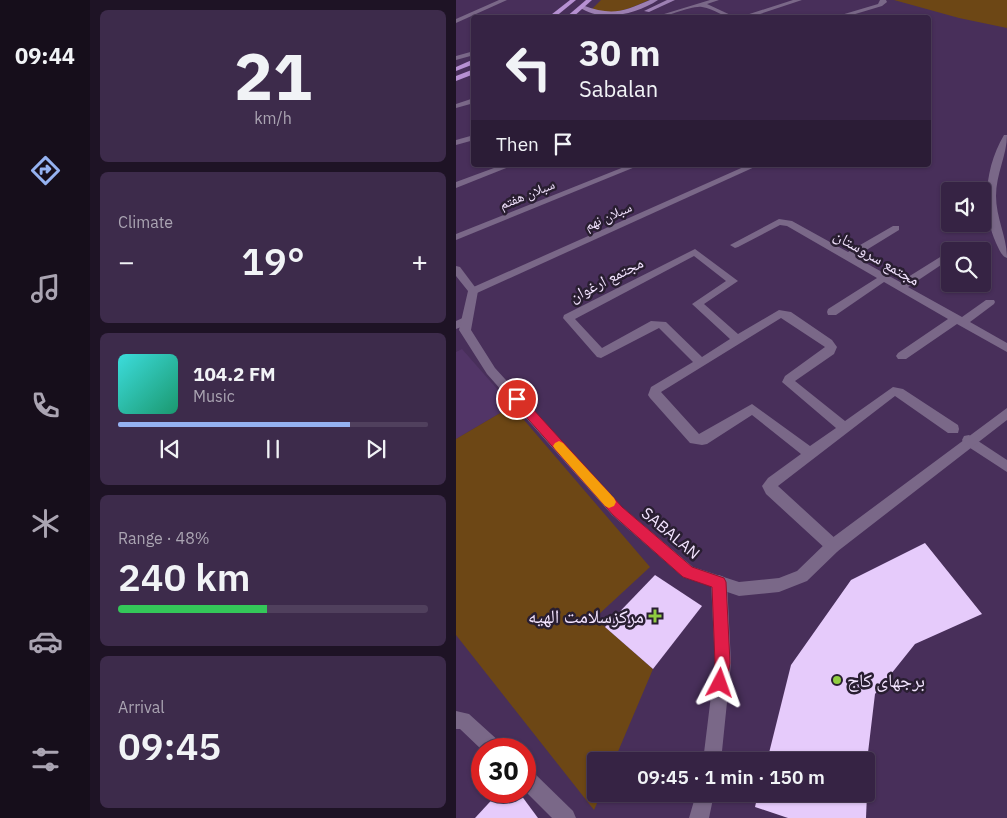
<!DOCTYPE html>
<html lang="en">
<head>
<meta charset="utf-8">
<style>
  body { margin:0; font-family:"IBM Plex Sans","Noto Naskh Arabic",sans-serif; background:#3d2b4b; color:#f1f3f6; height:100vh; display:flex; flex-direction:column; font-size:19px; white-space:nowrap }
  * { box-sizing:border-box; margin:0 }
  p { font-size:16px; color:#aaa4b2 }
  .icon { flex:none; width:28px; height:28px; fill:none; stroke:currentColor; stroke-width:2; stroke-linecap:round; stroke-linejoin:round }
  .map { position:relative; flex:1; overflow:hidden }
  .details { display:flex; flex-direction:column; gap:10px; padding:10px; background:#1e1325; width:366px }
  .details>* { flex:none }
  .top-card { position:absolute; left:15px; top:15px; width:460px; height:152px; border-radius:5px; box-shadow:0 1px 4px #0004,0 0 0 1px #50405d; background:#362344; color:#f1f3f6; overflow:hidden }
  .tools { position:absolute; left:485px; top:182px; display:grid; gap:10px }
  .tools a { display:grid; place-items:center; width:50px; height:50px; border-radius:5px; background:#362344; box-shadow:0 1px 4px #0004,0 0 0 1px #50405d; font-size:25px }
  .speed { position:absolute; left:15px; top:738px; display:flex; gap:10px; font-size:25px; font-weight:700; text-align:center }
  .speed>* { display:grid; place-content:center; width:65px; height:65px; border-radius:50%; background:#362344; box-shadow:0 1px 4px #0004,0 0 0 1px #50405d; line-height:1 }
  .speed .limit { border:8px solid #d22; background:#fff; color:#111 }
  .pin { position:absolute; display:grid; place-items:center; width:42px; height:42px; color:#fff; margin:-21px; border:2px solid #fff; border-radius:50%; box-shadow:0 1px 5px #0007 }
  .me { position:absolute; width:55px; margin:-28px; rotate:4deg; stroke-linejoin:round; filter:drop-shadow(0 0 4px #0008) }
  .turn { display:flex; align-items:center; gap:18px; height:105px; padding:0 25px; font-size:22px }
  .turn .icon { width:65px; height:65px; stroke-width:2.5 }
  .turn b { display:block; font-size:35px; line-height:42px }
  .then { display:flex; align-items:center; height:48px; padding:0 25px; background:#0003; gap:10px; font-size:19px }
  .big { font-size:38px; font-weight:600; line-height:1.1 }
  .details .tile { flex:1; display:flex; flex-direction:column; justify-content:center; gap:8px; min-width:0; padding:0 18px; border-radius:8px; background:#3d2b4b }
  .details .dial { align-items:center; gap:0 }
  .dial b { font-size:65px; line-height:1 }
  .song { display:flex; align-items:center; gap:15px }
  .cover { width:60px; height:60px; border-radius:8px; background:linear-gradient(135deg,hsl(180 70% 55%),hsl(160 70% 35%)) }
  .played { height:5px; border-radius:2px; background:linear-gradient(90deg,#95b2f1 75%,#50405d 75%) }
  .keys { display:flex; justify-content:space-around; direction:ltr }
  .heat { display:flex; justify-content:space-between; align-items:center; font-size:28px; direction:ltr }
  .charge { height:8px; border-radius:4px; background:linear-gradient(90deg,#34c759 48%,#50405d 0) }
  .trip { position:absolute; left:131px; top:752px; width:288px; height:50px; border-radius:5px; background:#362344; box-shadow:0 1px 4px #0004,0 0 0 1px #50405d; font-weight:600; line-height:50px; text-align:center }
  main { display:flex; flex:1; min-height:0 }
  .menu { display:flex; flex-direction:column; width:90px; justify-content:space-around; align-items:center; background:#160e1b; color:#aaa4b2 }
  .menu .icon { width:35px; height:35px }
  .menu .current { color:#95b2f1 }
  .menu b { font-size:22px; color:#f1f3f6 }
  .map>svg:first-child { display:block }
  .built { fill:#523567 }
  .green { fill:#6d4715 }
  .building { fill:#e6cbfb }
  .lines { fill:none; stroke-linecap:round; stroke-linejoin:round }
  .minor { fill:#7a6888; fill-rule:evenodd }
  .tertiary { fill:#7a6888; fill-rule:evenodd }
  .secondary { fill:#9d80b3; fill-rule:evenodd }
  .primary { fill:#b791d3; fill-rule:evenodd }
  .route { fill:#e11d48; stroke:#92132f }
  .slow { fill:#f59e0b }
  .poi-dot { fill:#90cd41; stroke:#291e31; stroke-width:2 }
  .labels { text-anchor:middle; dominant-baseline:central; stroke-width:5; stroke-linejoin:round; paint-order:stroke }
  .far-street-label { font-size:14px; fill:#f3e4ff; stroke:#291e31 }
  .street-label { font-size:16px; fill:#f3e4ff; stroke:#291e31 }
  .near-poi-label { font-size:19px; fill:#f3e4ff; stroke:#291e31; text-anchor:end }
</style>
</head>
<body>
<main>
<nav class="menu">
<b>09:44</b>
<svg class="icon current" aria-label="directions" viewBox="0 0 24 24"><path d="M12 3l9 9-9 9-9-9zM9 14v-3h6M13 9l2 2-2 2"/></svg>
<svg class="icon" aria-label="music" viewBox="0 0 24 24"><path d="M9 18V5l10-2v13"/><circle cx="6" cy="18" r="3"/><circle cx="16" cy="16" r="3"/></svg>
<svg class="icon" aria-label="phone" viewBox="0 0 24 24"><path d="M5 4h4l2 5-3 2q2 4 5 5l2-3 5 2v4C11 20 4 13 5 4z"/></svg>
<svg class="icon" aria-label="climate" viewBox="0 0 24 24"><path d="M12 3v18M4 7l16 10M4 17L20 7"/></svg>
<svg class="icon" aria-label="car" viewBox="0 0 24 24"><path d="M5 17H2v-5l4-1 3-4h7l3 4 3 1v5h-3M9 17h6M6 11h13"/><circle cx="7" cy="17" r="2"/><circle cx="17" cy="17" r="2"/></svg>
<svg class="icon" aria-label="filters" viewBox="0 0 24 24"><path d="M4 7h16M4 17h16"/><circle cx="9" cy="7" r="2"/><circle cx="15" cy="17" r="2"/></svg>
</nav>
<section class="details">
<div class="tile dial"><b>21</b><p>km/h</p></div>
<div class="tile"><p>Climate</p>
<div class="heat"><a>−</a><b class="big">19°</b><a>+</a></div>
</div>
<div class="tile">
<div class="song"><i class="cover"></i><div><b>104.2 FM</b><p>Music</p></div></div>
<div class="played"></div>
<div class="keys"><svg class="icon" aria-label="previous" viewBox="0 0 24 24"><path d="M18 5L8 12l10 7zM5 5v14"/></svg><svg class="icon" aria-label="pause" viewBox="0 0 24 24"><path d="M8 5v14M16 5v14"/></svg><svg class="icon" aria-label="next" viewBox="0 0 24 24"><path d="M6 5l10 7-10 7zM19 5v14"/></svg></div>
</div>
<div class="tile"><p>Range · 48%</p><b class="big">240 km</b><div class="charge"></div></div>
<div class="tile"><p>Arrival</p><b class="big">09:45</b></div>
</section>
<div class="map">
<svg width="551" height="818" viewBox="0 0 551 818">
  <rect width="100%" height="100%" fill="#482f5a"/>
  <!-- built -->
  <polygon class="built" points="6,349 56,406 0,439 0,352"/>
  <!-- green -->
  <g class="green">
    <path d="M145 0H193C174 8 155 18 136 9Z"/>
    <polygon points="438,0 551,0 551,28 503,18"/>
    <polygon points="56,406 194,567 142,615 149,627 197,669 158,761 140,761 140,794 145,794 138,810 0,635 0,439"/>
  </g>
  <!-- building -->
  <g class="building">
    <polygon points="469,543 526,614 459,644 419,694 411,761 311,761 335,665 395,580"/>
    <polygon points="199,575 246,606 197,669 149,627"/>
    <polygon points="44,791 62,791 82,818 19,818"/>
    <polygon points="302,794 411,794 410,818 332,818 299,807"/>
  </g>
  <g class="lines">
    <!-- minor -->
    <g class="minor">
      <polygon points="43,0 51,0 0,23 0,19"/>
      <path d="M254 0H263L251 4 281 18C267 18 259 9 246 7 236 5 210 18 195 18Z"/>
      <polygon points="337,0 346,0 292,18 281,18"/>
      <polygon points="424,0 430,0 431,2 426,6 386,18 375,18 422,4"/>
      <polygon points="178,15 182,15 183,18 177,18"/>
      <polygon points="18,98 18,103 0,108 0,104"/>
      <polygon points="18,135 18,140 0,145 0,140"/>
      <polygon points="46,165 58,165 0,188 0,182"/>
      <polygon points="173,165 184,165 0,240 0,234"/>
      <polygon points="292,165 303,165 21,293 17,294 12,291 13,289"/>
      <polygon points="323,219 336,221 392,252 437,226 443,226 443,230 399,257 444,282 489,254 494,253 494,259 452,287 506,317 530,300 538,300 539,302 538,304 514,322 551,343 551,352 501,324 450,359 442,359 440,356 442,353 492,319 428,282 380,315 372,315 371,312 372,309 421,278 331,226 324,225 282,247 279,248 274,245"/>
      <path d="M239 249 282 281 248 304 282 334 323 310 335 312 376 340 381 347 378 354 339 381 389 421 437 387 447 389 502 425 503 429 502 433H492L439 396 322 486 382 541 384 546 382 551 377 553 372 551 310 494 306 486 312 478 345 454 296 415 251 444 246 445 234 443 194 398 192 395 195 387 237 362 203 328 145 358 141 357 107 318 108 315ZM238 256 270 281 236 304 274 339 246 357 210 322 195 321 146 348 119 319ZM325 318 369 347 329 376 326 382 380 428 354 446 296 404 243 434 205 392Z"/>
      <polygon points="11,316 16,320 15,323 0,329 0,321"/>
      <polygon points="513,435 551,460 551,472 508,444 506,440 508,436"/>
      <polygon points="263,575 268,577 271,582 275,663 265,761 247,761 259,663 255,582 258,577"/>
      <polygon points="0,711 13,714 45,743 48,749 26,750 4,729 0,729"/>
      <polygon points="69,769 76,771 117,811 120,818 96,818 69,791"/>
      <polygon points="240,794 258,794 253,818 233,818"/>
    </g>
    <!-- tertiary -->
    <g class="tertiary">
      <polygon points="18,51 18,55 0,60 0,56"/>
      <path d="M548 135H551C551 155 540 174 540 196 540 218 551 237 551 258 545 256 543 249 540 243 525 209 529 167 548 135Z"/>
      <polygon points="0,266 4,267 22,291 15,330 39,368 166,507 237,567 283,582 323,578 341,571 372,541 551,408 551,420 382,551 351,581 323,592 283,596 227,577 156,515 31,374 3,330 12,291 0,276"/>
    </g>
    <!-- secondary -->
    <g class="secondary">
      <path d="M194 0H202C181 14 145 23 123 7L126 5C156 16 166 12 194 0Z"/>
      <polygon points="211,0 219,0 193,12 188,11"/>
    </g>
    <!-- primary -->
    <g class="primary">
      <polygon points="114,0 120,0 98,18 91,18"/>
      <polygon points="130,0 136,0 116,18 109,18"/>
      <polygon points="18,59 18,64 0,71 0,67"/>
      <polygon points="18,69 18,74 0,81 0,76"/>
    </g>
  </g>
  <!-- route -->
  <polygon class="route" points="61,395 65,396 166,507 236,567 268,578 270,582 274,663 270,688 264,691 259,688 257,683 259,663 256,587 227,577 157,515 57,402 55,399"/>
  <!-- slow -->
  <polygon class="slow" points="103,441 107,443 158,498 160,502 158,506 153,508 149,506 99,449 97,446 99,443"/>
  <!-- markers -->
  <g class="poi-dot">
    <path d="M196.5 608.5h5v5h5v5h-5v5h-5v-5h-5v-5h5z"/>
    <circle cx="381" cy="680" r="5"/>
  </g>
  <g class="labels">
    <!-- far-street labels -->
    <g class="far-street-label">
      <text transform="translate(71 194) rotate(-22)">سبلان هفتم</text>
      <text transform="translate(152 216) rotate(-24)">سبلان نهم</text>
    </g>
    <!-- street labels -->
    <g class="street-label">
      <text transform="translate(421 257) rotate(30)">مجتمع سروستان</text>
      <text transform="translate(150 279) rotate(-27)">مجتمع ارغوان</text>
      <text transform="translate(215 533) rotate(40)">SABALAN</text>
    </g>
    <!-- near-poi labels -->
    <g class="near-poi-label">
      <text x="188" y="616">مرکزسلامت الهیه</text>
      <text x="391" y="680" text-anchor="start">برجهای کاج</text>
    </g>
  </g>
</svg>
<div class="tools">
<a><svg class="icon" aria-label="sound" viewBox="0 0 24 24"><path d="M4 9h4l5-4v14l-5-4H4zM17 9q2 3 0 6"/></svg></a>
<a><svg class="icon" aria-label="search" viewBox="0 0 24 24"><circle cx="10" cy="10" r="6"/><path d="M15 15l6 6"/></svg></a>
</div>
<div class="speed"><div class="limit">30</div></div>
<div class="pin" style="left:61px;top:399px;background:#d93025"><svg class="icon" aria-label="arrive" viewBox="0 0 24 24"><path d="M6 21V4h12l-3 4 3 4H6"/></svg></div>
<svg class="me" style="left:264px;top:683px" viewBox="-20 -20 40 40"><path d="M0-17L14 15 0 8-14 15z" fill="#e11d48" stroke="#fff" stroke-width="4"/></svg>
<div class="trip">09:45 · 1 min · 150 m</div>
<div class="top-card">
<div class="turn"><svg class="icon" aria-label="left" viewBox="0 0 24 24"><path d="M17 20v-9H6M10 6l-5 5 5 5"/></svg><div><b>30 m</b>Sabalan</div></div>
<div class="then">Then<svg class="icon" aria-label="arrive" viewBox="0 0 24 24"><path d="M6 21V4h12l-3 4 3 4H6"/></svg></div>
</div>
</div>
</main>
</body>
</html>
